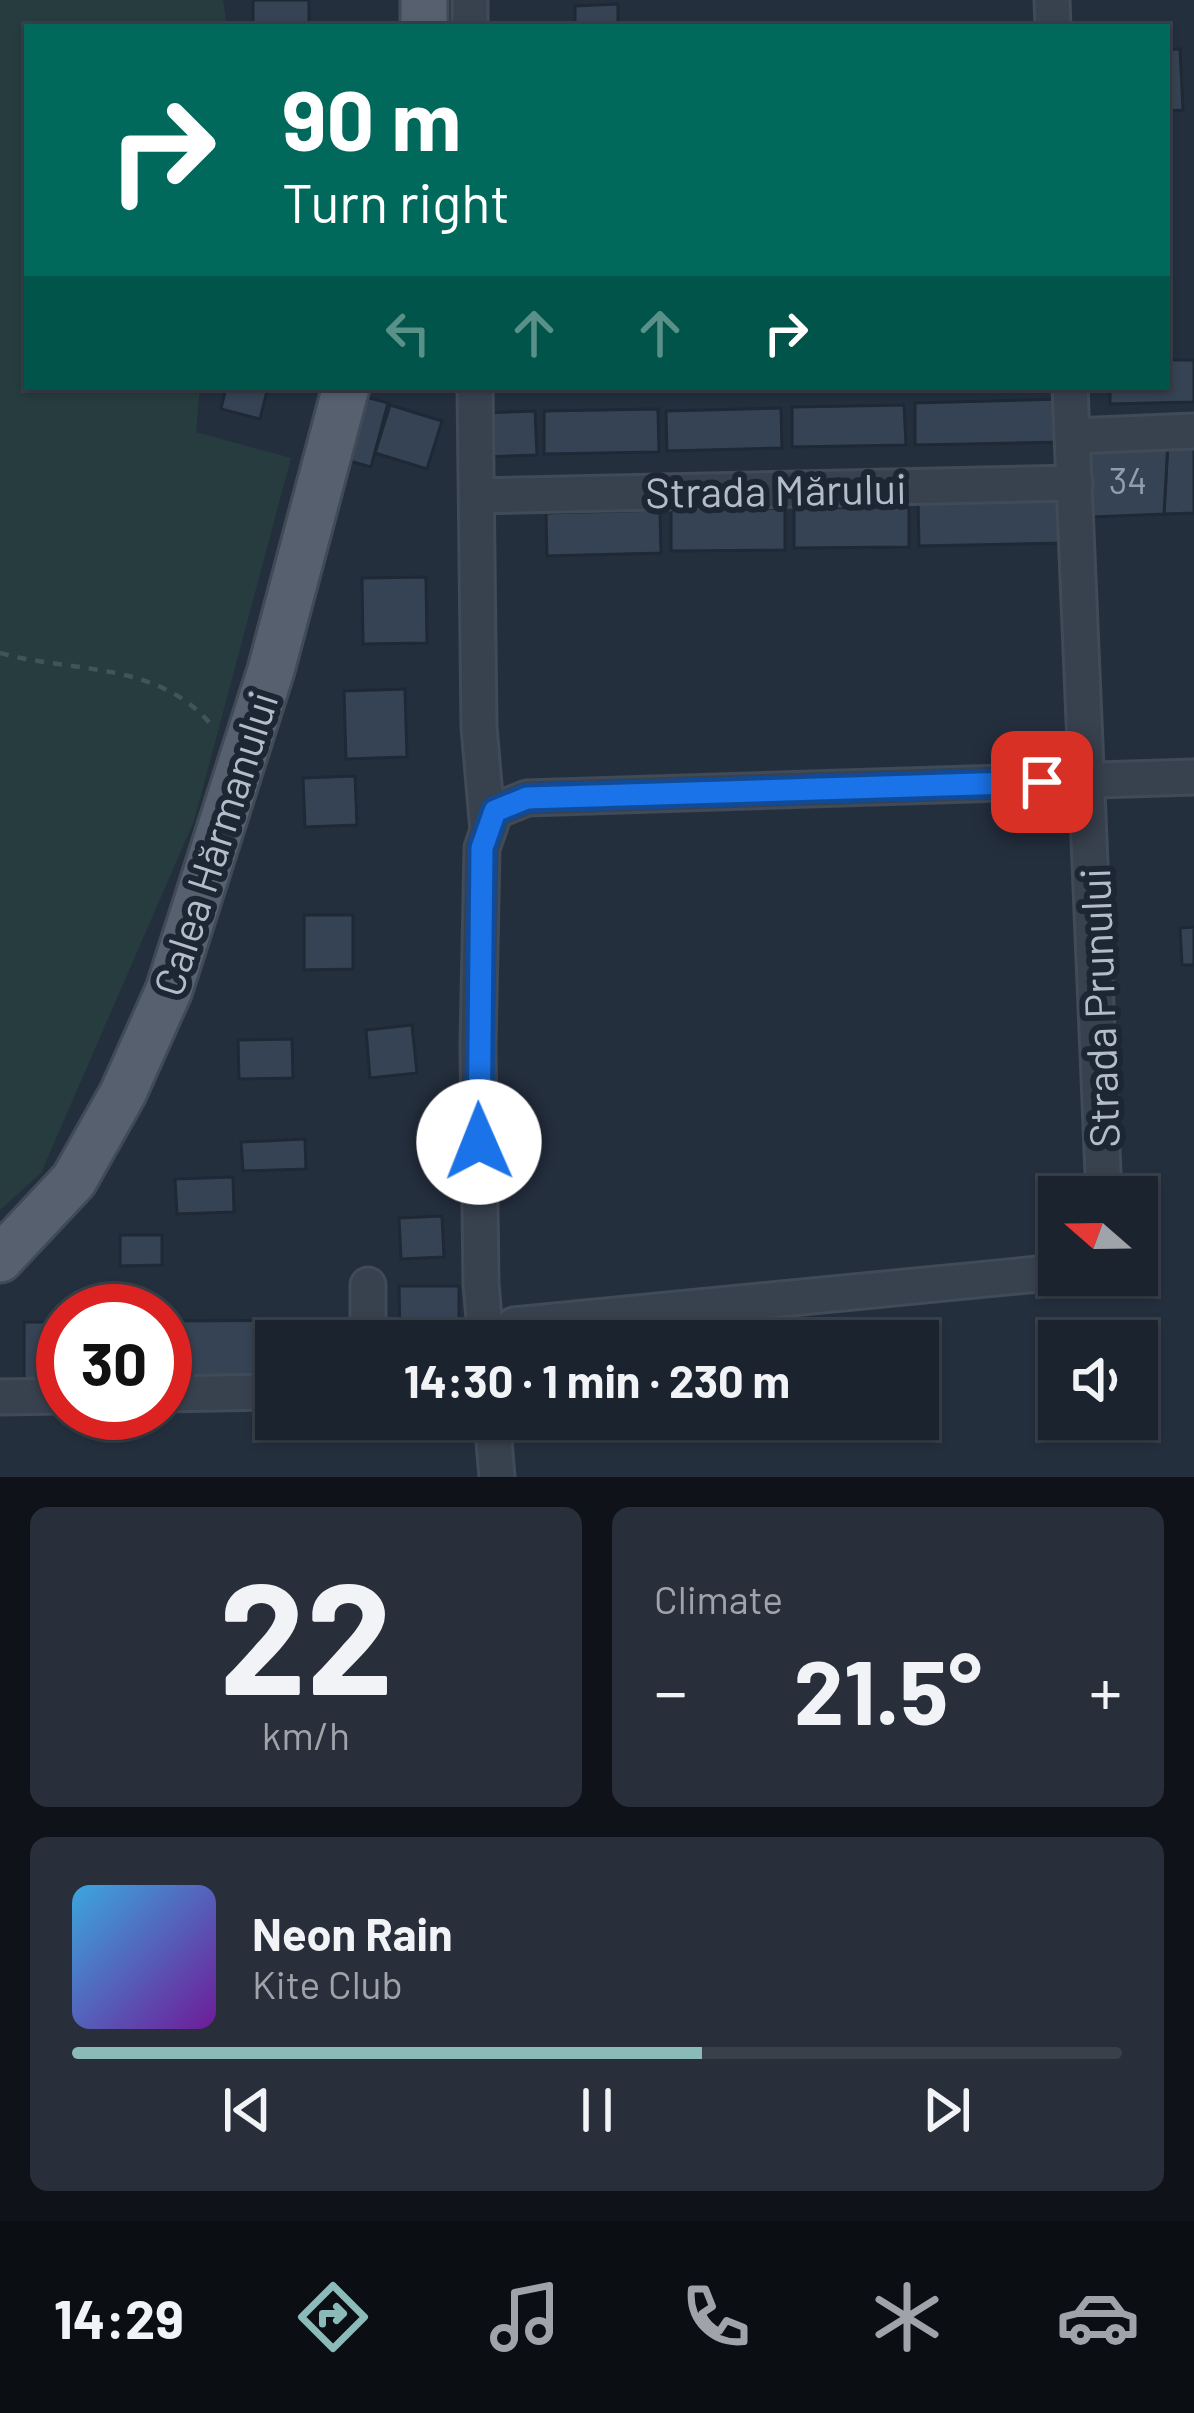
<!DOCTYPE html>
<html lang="en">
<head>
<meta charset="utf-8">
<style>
  body { margin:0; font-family:Barlow,sans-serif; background:#282f3a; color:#f1f3f6; height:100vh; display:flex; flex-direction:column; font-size:45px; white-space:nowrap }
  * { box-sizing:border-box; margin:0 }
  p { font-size:39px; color:#a0a4aa }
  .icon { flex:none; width:66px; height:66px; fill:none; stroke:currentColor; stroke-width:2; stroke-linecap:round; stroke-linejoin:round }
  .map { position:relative; height:1477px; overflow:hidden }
  .side { display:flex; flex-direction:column; gap:30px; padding:30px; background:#0f1319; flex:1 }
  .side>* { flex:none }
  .banner { position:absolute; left:24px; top:24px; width:1146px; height:366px; border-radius:0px; box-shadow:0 3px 9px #0004,0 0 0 3px #39404a; background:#00695c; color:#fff; overflow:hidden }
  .needle { width:78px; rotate:290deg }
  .fabs { position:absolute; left:1038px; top:1176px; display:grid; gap:24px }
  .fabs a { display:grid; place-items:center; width:120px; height:120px; border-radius:0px; background:#1b232e; box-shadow:0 3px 9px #0004,0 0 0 3px #39404a; font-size:60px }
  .speed { position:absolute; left:36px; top:1284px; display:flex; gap:24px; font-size:60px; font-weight:700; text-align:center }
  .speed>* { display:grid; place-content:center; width:156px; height:156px; border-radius:50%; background:#1b232e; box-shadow:0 3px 9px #0004,0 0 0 3px #39404a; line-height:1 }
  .speed .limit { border:18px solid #d22; background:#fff; color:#111 }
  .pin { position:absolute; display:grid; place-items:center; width:102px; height:102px; color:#fff; margin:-51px; border-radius:24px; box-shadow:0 6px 18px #0006 }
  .me { position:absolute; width:132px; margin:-66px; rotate:359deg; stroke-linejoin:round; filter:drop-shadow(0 0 9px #0008) }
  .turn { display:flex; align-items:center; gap:42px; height:252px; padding:0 60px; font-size:54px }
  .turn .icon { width:156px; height:156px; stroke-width:2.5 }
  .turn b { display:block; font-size:84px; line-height:102px }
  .lanes { display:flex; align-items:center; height:114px; padding:0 60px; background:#0003; justify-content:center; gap:60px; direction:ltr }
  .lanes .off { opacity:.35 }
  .big { font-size:90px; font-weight:700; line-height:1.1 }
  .side .tile { flex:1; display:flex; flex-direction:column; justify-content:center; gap:18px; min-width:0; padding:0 42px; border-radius:18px; background:#282f3a }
  .side .dial { align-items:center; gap:0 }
  .dial b { font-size:156px; line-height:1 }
  .song { display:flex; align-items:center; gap:36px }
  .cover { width:144px; height:144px; border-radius:18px; background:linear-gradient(135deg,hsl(200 70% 55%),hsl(280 70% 35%)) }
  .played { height:12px; border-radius:6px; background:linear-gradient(90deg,#8bbbb9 60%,#39404a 60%) }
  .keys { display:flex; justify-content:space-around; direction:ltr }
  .heat { display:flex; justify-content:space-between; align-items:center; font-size:66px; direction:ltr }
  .side .tiles { flex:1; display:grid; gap:30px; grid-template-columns:1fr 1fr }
  .tile:last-child { grid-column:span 2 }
  .trip { position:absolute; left:255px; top:1320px; width:684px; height:120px; border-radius:0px; background:#1b232e; box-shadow:0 3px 9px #0004,0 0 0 3px #39404a; font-weight:700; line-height:120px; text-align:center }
  .dock { display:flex; height:192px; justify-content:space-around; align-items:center; background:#0b0e12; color:#a0a4aa }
  .dock .icon { width:84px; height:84px }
  .dock .on { color:#8bbbb9 }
  .dock b { font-size:54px; color:#f1f3f6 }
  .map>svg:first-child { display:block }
  .green { fill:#263c3f }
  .building { fill:#364354; stroke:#1f2835; stroke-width:3 }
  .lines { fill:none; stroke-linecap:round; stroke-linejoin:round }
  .minor-casing { stroke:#414a57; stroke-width:39 }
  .major-casing { stroke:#414a57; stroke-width:51 }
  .path { stroke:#3f5557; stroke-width:4.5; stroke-dasharray:9 9; stroke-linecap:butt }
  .minor { stroke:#38414e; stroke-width:33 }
  .major { stroke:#56606e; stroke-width:45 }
  .route-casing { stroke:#114b97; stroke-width:30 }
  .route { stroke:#1a73e8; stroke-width:21 }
  .labels { text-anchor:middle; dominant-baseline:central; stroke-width:12; stroke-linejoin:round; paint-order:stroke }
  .number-label { font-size:36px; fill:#929caa }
  .street-label { font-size:42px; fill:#b4bcc9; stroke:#1d2633 }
</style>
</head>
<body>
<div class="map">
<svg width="1194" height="1477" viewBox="0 0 1194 1477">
  <rect width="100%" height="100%" fill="#242f3e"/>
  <!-- green -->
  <polygon class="green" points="0,0 223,0 227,27 27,27 27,387 200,387 196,432 291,458 194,821 41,1173 0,1210"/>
  <!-- building -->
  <g class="building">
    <polygon points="253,0 309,0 309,26 253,27"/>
    <polygon points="618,4 618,27 575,27 575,6"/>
    <polygon points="1167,49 1180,49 1183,110 1167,111"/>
    <polygon points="1167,360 1194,360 1194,402 1110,404 1110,387 1167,387"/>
    <polygon points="226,387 268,387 260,419 221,409"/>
    <polygon points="363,396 388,403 371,467 346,460"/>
    <polygon points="1062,399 1063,442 915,445 915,403"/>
    <polygon points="390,405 442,421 427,469 375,453"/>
    <polygon points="904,405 906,445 792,447 792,407"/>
    <polygon points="781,408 782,448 667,451 666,411"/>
    <polygon points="658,409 659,452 544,454 544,411"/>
    <polygon points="535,411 537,455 483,457 481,413"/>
    <polygon points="1168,440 1194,440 1194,513 1164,514"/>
    <polygon points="1168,441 1164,514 1092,517 1089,445"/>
    <polygon points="1063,497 1064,543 919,546 918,500"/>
    <polygon points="909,507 909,547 794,548 794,508"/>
    <polygon points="785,508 785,550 671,551 671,509"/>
    <polygon points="660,510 661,553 547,556 546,513"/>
    <polygon points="426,577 427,643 363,644 362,578"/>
    <polygon points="405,689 407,757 346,759 344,691"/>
    <polygon points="355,776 357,825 305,827 303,778"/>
    <polygon points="304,915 353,915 353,969 304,970"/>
    <polygon points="1194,927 1194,965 1182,965 1180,928"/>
    <polygon points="412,1025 417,1073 370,1078 366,1030"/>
    <polygon points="292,1039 293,1078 239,1079 238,1040"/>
    <polygon points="305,1139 306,1169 243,1171 241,1142"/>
    <polygon points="233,1177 234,1212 177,1214 175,1179"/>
    <polygon points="442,1216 444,1257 401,1259 399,1218"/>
    <polygon points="120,1235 162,1235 162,1265 120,1266"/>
    <polygon points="399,1286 459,1286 459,1341 400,1341"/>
    <polygon points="356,1320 356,1341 276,1341 276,1379 165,1380 165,1321"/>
    <polygon points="24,1322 63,1322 63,1380 24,1381"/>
  </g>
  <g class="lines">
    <defs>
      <g id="minor">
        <polyline points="470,0 470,27"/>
        <polyline points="1052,0 1053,27"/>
        <polyline points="475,387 479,727 488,831"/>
        <polyline points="1070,387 1104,1197"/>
        <polyline points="1072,436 1194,431"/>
        <polyline points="477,496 1075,483"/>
        <polyline points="368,1285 368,1341"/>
        <polyline points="514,1325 1059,1272"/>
        <polyline points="486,1341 481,1284 478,1047 482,848 495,811 527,798 1194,777"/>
        <polyline points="165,1394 276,1392"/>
        <polyline points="0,1397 63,1396"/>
        <polyline points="492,1419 497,1477"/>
      </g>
      <g id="major">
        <polyline points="424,27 424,0"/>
        <polyline points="0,1259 74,1180 123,1093 169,990 271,670 346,387"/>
      </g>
    </defs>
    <!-- minor casing -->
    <use href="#minor" class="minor-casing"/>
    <!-- major casing -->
    <use href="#major" class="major-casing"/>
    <!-- path -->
    <path class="path" d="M0 653C77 674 159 660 214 728"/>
    <!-- minor -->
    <use href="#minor" class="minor"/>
    <!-- major -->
    <use href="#major" class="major"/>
  </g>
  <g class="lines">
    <defs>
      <polyline id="route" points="479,1142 482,848 495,811 527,798 1042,782"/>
    </defs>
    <!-- route casing -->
    <use href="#route" class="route-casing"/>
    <!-- route -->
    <use href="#route" class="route"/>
  </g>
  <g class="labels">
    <!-- number labels -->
    <g class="number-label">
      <text x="1128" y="479">34</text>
    </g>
    <!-- street labels -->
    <g class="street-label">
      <text transform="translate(776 489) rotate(-1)">Strada Mărului</text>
      <text transform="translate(214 843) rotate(-72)">Calea Hărmanului</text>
      <text transform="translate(1098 1008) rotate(-92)">Strada Prunului</text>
    </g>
  </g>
</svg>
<div class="fabs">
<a><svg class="needle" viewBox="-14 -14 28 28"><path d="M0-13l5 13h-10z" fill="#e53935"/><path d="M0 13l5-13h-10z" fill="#a0a4aa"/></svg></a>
<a><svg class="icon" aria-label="sound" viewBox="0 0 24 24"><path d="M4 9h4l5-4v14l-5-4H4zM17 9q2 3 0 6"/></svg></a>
</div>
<div class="speed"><div class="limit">30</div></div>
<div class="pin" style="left:1042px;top:782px;background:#d93025"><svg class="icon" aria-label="arrive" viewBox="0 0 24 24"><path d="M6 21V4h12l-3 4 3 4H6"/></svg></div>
<svg class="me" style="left:479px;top:1142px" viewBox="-20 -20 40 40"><circle r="19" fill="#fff"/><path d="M0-13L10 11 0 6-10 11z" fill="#1a73e8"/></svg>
<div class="trip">14:30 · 1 min · 230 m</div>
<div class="banner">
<div class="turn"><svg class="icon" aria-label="right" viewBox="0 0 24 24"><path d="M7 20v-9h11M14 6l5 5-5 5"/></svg><div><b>90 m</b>Turn right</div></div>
<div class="lanes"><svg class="icon off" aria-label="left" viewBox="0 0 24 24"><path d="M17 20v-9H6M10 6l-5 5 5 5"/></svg><svg class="icon off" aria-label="ahead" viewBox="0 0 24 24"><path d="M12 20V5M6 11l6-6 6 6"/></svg><svg class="icon off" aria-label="ahead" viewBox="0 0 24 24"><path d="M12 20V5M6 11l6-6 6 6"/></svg><svg class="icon" aria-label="right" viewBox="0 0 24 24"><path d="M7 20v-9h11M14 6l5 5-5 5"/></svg></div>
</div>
</div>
<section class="side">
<div class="tiles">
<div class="tile dial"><b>22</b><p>km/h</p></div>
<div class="tile"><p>Climate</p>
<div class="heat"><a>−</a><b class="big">21.5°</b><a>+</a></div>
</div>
<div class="tile">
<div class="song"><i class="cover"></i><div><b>Neon Rain</b><p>Kite Club</p></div></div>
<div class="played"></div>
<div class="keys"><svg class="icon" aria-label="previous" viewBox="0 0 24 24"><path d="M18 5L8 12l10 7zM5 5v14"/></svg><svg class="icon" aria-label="pause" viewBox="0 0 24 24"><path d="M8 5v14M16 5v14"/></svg><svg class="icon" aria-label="next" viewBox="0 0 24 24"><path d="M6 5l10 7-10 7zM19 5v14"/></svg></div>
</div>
</div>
</section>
<nav class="dock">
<b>14:29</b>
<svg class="icon on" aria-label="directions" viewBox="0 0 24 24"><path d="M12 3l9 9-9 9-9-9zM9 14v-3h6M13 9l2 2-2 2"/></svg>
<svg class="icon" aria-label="music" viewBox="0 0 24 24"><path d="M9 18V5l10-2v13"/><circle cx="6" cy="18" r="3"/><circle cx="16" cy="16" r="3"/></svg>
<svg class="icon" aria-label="phone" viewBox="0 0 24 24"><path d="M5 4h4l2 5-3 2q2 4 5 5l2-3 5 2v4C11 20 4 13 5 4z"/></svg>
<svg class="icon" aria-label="climate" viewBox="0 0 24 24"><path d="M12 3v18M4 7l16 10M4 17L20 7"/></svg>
<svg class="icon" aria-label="car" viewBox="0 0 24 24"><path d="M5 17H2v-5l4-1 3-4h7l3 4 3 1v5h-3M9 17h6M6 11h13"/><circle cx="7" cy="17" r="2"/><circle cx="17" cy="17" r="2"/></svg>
</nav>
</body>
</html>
